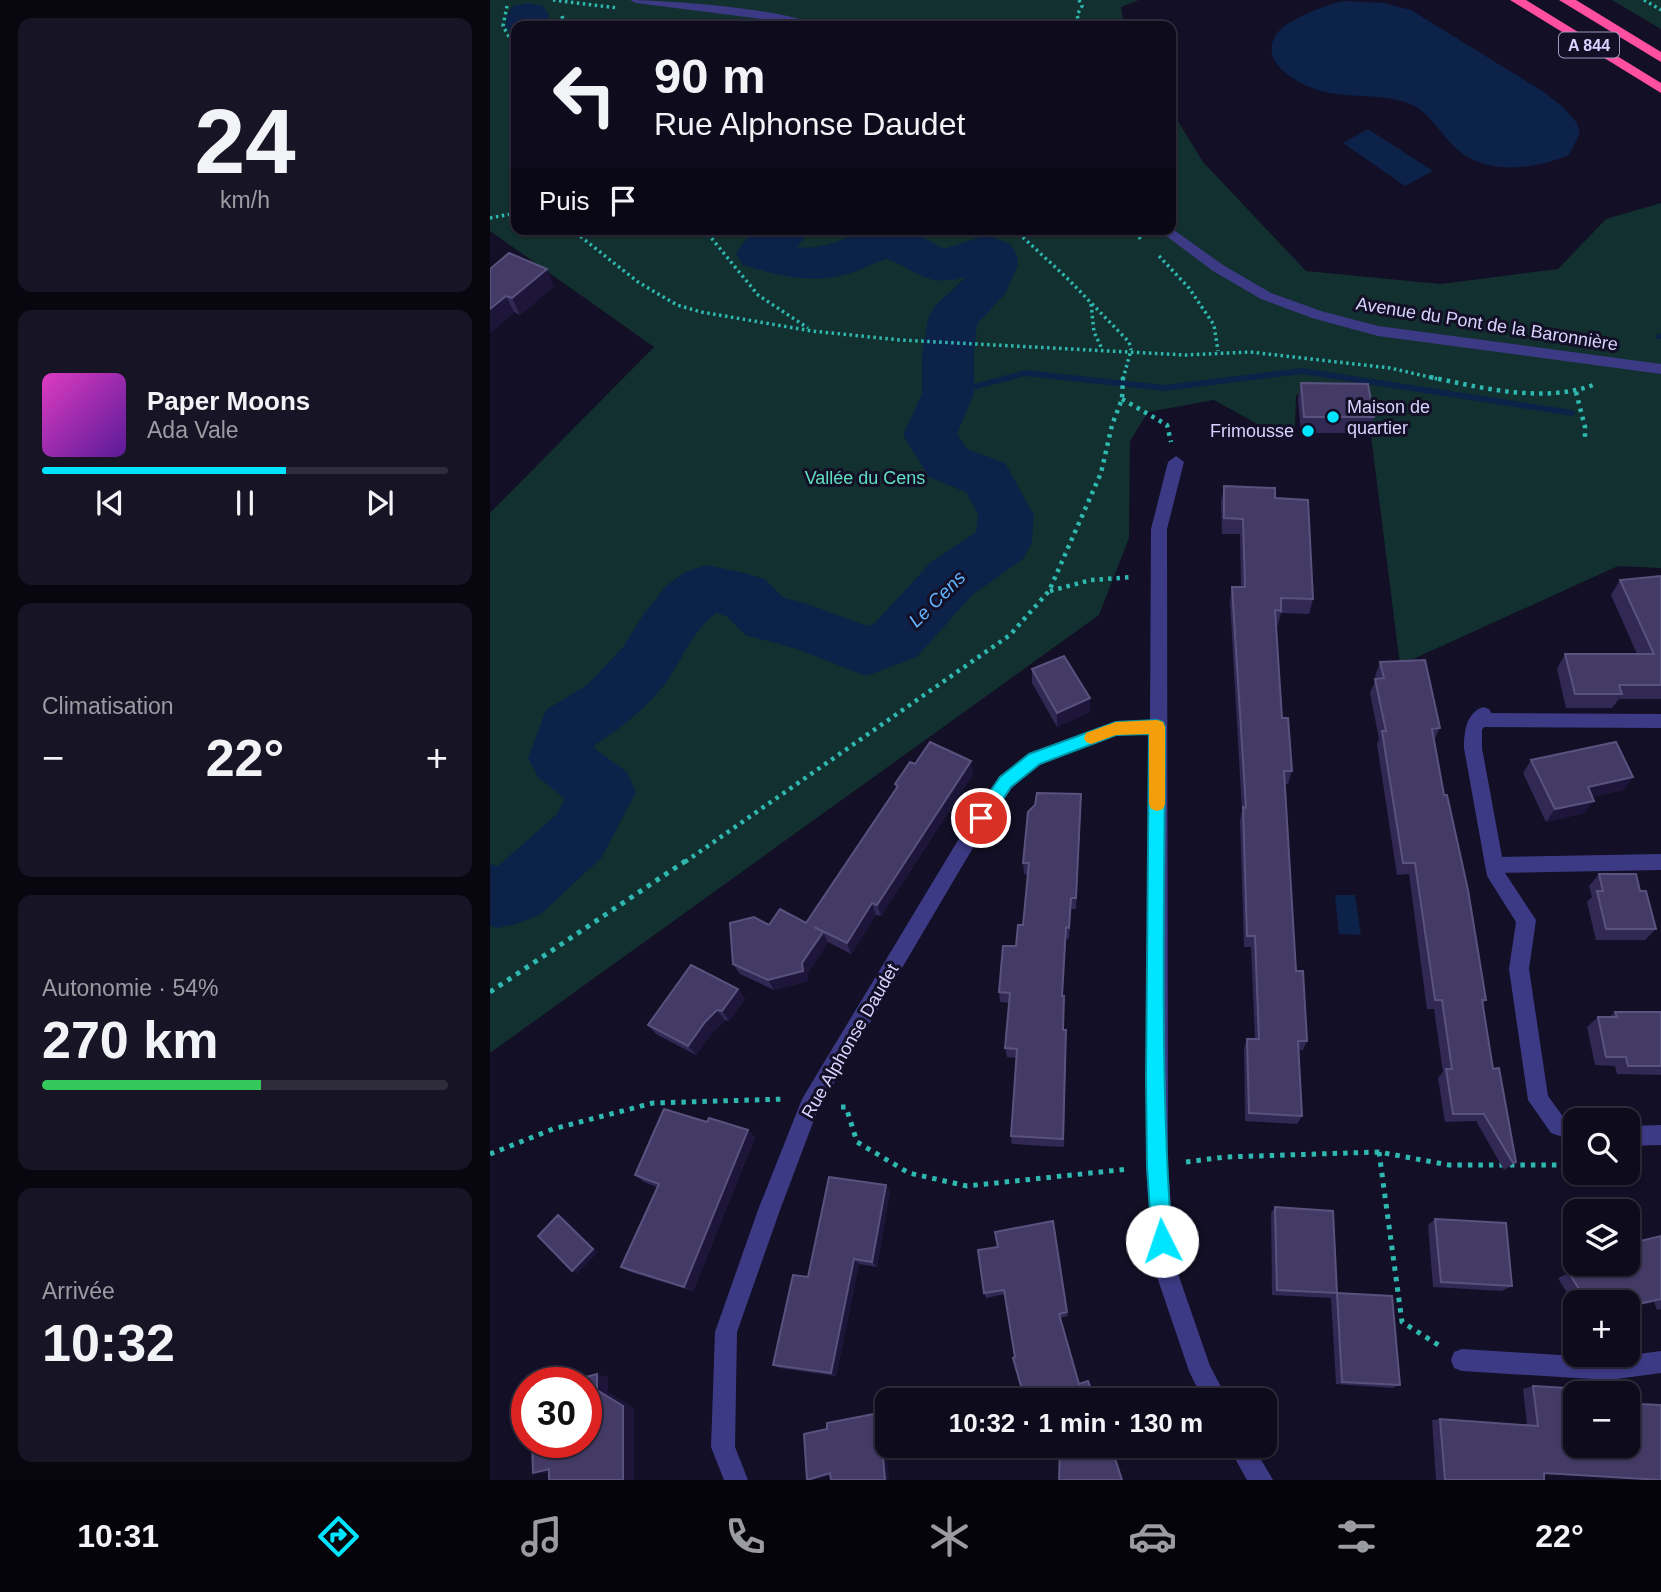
<!DOCTYPE html>
<html lang="fr">
<head>
<meta charset="utf-8">
<style>
  body { margin:0; font-family:Helvetica,sans-serif; background:#171425; color:#f1f3f6; height:100vh; display:flex; flex-direction:column; font-size:26px; white-space:nowrap }
  * { box-sizing:border-box; margin:0 }
  p { font-size:23px; color:#9b9ba3 }
  .icon { flex:none; width:38px; height:38px; fill:none; stroke:currentColor; stroke-width:2; stroke-linecap:round; stroke-linejoin:round }
  .map { position:relative; flex:1; overflow:hidden }
  .sheet { display:flex; flex-direction:column; gap:18px; padding:18px; background:#08060f; width:490px }
  .sheet>* { flex:none }
  .guide { position:absolute; left:21px; top:21px; width:665px; height:214px; border-radius:14px; box-shadow:0 2px 5px #0004,0 0 0 2px #2e2b3b; background:#0e0b1c; color:#f1f3f6; overflow:hidden }
  .tools { position:absolute; left:1073px; top:1108px; display:grid; gap:14px }
  .tools a { display:grid; place-items:center; width:77px; height:77px; border-radius:14px; background:#0e0b1c; box-shadow:0 2px 5px #0004,0 0 0 2px #2e2b3b; font-size:35px }
  .speed { position:absolute; left:21px; top:1367px; display:flex; gap:14px; font-size:35px; font-weight:700; text-align:center }
  .speed>* { display:grid; place-content:center; width:91px; height:91px; border-radius:50%; background:#0e0b1c; box-shadow:0 2px 5px #0004,0 0 0 2px #2e2b3b; line-height:1 }
  .speed .limit { border:10px solid #d22; background:#fff; color:#111 }
  .pin { position:absolute; display:grid; place-items:center; width:60px; height:60px; color:#fff; margin:-30px; border:4px solid #fff; border-radius:50%; box-shadow:0 2px 7px #0007 }
  .me { position:absolute; width:77px; margin:-38px; rotate:356deg; stroke-linejoin:round; filter:drop-shadow(0 0 5px #0008) }
  .turn { display:flex; align-items:center; gap:24px; height:147px; padding:0 28px; font-size:32px }
  .turn .icon { width:91px; height:91px; stroke-width:2.5 }
  .turn b { display:block; font-size:49px; line-height:60px }
  .then { display:flex; align-items:center; height:66px; padding:0 28px; background:#0003; gap:14px; font-size:26px }
  .big { font-size:52px; font-weight:700; line-height:1.1 }
  .sheet .widget { flex:1; display:flex; flex-direction:column; justify-content:center; gap:10px; min-width:0; padding:0 24px; border-radius:14px; background:#171425 }
  .sheet .dial { align-items:center; gap:0 }
  .dial b { font-size:91px; line-height:1 }
  .song { display:flex; align-items:center; gap:21px }
  .cover { width:84px; height:84px; border-radius:10px; background:linear-gradient(135deg,hsl(310 70% 55%),hsl(270 70% 35%)) }
  .played { height:7px; border-radius:4px; background:linear-gradient(90deg,#00e5ff 60%,#2e2b3b 60%) }
  .keys { display:flex; justify-content:space-around; direction:ltr }
  .heat { display:flex; justify-content:space-between; align-items:center; font-size:38px; direction:ltr }
  .charge { height:10px; border-radius:5px; background:linear-gradient(90deg,#34c759 54%,#2e2b3b 0) }
  .trip { position:absolute; left:385px; top:1388px; width:402px; height:70px; border-radius:14px; background:#0e0b1c; box-shadow:0 2px 5px #0004,0 0 0 2px #2e2b3b; font-weight:700; line-height:70px; text-align:center }
  .menu { display:flex; height:112px; justify-content:space-around; align-items:center; background:#06040b; color:#9b9ba3 }
  .menu .icon { width:49px; height:49px }
  .menu .on { color:#00e5ff }
  .menu b { font-size:32px; color:#f1f3f6 }
  main { display:flex; flex:1; min-height:0 }
  .map>svg:first-child { display:block }
  .green { fill:#12302f }
  .water { fill:#0c2248 }
  .lines { fill:none; stroke-linecap:round; stroke-linejoin:round }
  .stream { fill:#0c2248; fill-rule:evenodd }
  .river { fill:#0c2248; fill-rule:evenodd }
  .path-far2 { stroke:#2fb8b0; stroke-width:3.5; stroke-dasharray:2.5 3.5; stroke-linecap:butt }
  .path-far1 { stroke:#2fb8b0; stroke-width:4.5; stroke-dasharray:3.5 5; stroke-linecap:butt }
  .path { stroke:#2fb8b0; stroke-width:5; stroke-dasharray:4.5 6; stroke-linecap:butt }
  .service { fill:#3d3a85; fill-rule:evenodd }
  .minor { fill:#3d3a85; fill-rule:evenodd }
  .tertiary { fill:#3d3a85; fill-rule:evenodd }
  .motorway { fill:#ff4fa3; fill-rule:evenodd }
  .wall { fill:#312854 }
  .shaded-wall { fill:#1d163a }
  .building { fill:#433a66; stroke:#5a527e; stroke-width:2; fill-rule:evenodd }
  .route { fill:#00e5ff; stroke:#0095a6; stroke-width:2 }
  .slow { fill:#f59e0b }
  .poi-dot { fill:#00e5ff; stroke:#130f26; stroke-width:2.5 }
  .labels { text-anchor:middle; dominant-baseline:central; stroke-width:6; stroke-linejoin:round; paint-order:stroke }
  .shield { fill:#130f26; stroke:#9e99be; stroke-width:2 }
  .shield-label { font-size:16px; font-weight:bold; fill:#d9d4ff }
  .street-label { font-size:18px; fill:#d9d4ff; stroke:#130f26 }
  .poi-label { font-size:18px; fill:#d9d4ff; stroke:#130f26; text-anchor:start }
  .park-label { font-size:18px; fill:#5fe0c0; stroke:#130f26 }
  .water-label { font-size:19px; font-style:italic; fill:#62b6ff; stroke:#130f26 }
</style>
</head>
<body>
<main>
<section class="sheet">
<div class="widget dial"><b>24</b><p>km/h</p></div>
<div class="widget">
<div class="song"><i class="cover"></i><div><b>Paper Moons</b><p>Ada Vale</p></div></div>
<div class="played"></div>
<div class="keys"><svg class="icon" aria-label="previous" viewBox="0 0 24 24"><path d="M18 5L8 12l10 7zM5 5v14"/></svg><svg class="icon" aria-label="pause" viewBox="0 0 24 24"><path d="M8 5v14M16 5v14"/></svg><svg class="icon" aria-label="next" viewBox="0 0 24 24"><path d="M6 5l10 7-10 7zM19 5v14"/></svg></div>
</div>
<div class="widget"><p>Climatisation</p>
<div class="heat"><a>−</a><b class="big">22°</b><a>+</a></div>
</div>
<div class="widget"><p>Autonomie · 54%</p><b class="big">270 km</b><div class="charge"></div></div>
<div class="widget"><p>Arrivée</p><b class="big">10:32</b></div>
</section>
<div class="map">
<svg width="1171" height="1480" viewBox="0 0 1171 1480">
  <rect width="100%" height="100%" fill="#130f26"/>
  <!-- green -->
  <g class="green">
    <polygon points="0,0 649,0 631,7 634,26 26,26 26,229 681,229 681,110 713,162 816,271 951,284 1068,269 1116,219 1171,203 1171,568 1128,566 910,665 876,396 806,395 805,429 778,430 724,400 658,412 640,441 639,538 609,615 0,1053 0,513 164,347 0,231"/>
    <polygon points="1122,0 1171,0 1171,29"/>
  </g>
  <!-- water -->
  <g class="water">
    <path d="M854 1 894 3 921 10 934 18 1054 92 1074 108 1087 123 1090 133 1079 155C1046 169 998 176 968 150 950 135 940 111 918 103 876 89 842 105 801 77 793 71 787 66 783 57 780 49 782 39 788 32 799 19 837 4 854 1Z"/>
    <polygon points="878,129 943,171 915,186 853,143"/>
    <polygon points="845,895 865,895 871,935 849,934"/>
  </g>
  <g class="lines">
    <!-- stream -->
    <g class="stream">
      <polygon points="1171,333 1171,339 1166,339 1166,335"/>
      <polygon points="812,368 1082,410 1086,413 1082,416 812,374 674,391 535,376 458,397 454,394 458,391 535,370 674,385"/>
    </g>
    <!-- river -->
    <g class="river">
      <polygon points="38,3 53,6 59,15 57,26 26,26 26,36 21,35 15,26 17,15 23,6"/>
      <path d="M268 229H321L307 247C328 249 341 244 360 237 399 223 420 229 454 249L497 235 520 244 527 255 528 265 515 294 487 324 484 356V394L467 434 477 449 515 463 544 515 542 543 533 559 482 595 427 657 376 676 307 649 255 635 236 616 226 613C202 632 192 660 175 684 155 709 132 727 105 745L104 748 137 772 146 792 112 857 50 915 26 924 7 928 0 926V864L8 866 66 815 75 799 48 777 38 758 56 710 98 684 133 647 153 615 176 586 195 572 216 565 254 573 275 579 294 598 315 603 377 626 385 623 440 563 486 532 488 515 476 492 439 477 413 435 432 394V356L438 318 445 306 476 277C436 288 429 271 397 259 385 262 373 269 361 273 323 285 290 276 253 265L246 254 253 243Z"/>
    </g>
    <!-- path-far2 -->
    <g class="path-far2">
      <polyline points="63,0 128,8"/>
      <polyline points="589,0 592,6 587,15 590,26"/>
      <polyline points="1154,0 1171,10"/>
      <polyline points="17,6 13,26 26,49"/>
      <polyline points="72,16 75,26"/>
      <polyline points="0,218 26,213"/>
      <polyline points="81,229 148,282 187,305 211,312 322,331 410,340 695,355 760,352 900,368 948,379"/>
      <polyline points="214,229 268,295 318,328"/>
      <polyline points="524,229 577,278 639,342 641,350"/>
      <polyline points="640,229 653,241"/>
      <polyline points="669,256 699,288 724,325 728,351"/>
      <polyline points="601,304 604,332 612,349"/>
      <polyline points="633,379 641,350"/>
    </g>
    <!-- path-far1 -->
    <g class="path-far1">
      <path d="M940 377C992 388 1055 404 1106 384"/>
      <polyline points="1086,392 1095,427 1095,441"/>
      <polyline points="632,399 677,425 681,442"/>
      <polyline points="560,591 601,580 643,577"/>
      <polyline points="195,862 520,635 559,591 611,473 622,425 632,399 633,377"/>
    </g>
    <!-- path -->
    <g class="path">
      <polyline points="0,992 197,860"/>
      <polyline points="351,1107 356,1107 367,1142 419,1173 477,1186 639,1169"/>
      <polyline points="889,1152 912,1322 950,1346"/>
      <polyline points="0,1154 63,1129 163,1103 295,1099"/>
      <polyline points="696,1162 735,1157 889,1152 959,1165 1085,1165"/>
    </g>
    <!-- service -->
    <g class="service">
      <polygon points="989,713 1171,714 1171,728 989,727 983,725 980,720 983,715"/>
      <polygon points="1171,854 1171,870 1004,873 997,871 995,865 997,859 1004,857"/>
    </g>
    <!-- minor -->
    <g class="minor">
      <polygon points="686,456 694,462 677,529 678,1166 685,1265 720,1366 738,1400 713,1400 699,1371 663,1265 656,1166 660,735 626,735 550,764 522,788 497,824 327,1112 290,1210 247,1332 245,1447 258,1480 234,1480 221,1447 225,1332 268,1210 312,1099 485,812 510,776 538,754 626,721 660,720 661,529 678,462"/>
      <path d="M993 707 999 709 1002 714 992 730V748L1015 873 1046 920 1039 969 1058 1096 1074 1118 1085 1121V1141L1061 1133 1038 1100 1019 969 1026 922 997 876 974 748C974 732 976 713 993 707Z"/>
      <polygon points="1171,1125 1171,1145 1138,1146 1138,1126"/>
      <polygon points="972,1349 1119,1358 1171,1351 1171,1373 1119,1380 972,1371 964,1368 961,1360 964,1352"/>
      <polygon points="738,1446 763,1446 783,1480 757,1480"/>
    </g>
    <!-- tertiary -->
    <g class="tertiary">
      <path d="M140 0C173 0 302 9 325 26H306L288 21 146 3Z"/>
      <polygon points="681,228 733,265 781,293 831,311 888,326 1171,364 1171,374 888,336 822,318 771,299 723,271 667,229"/>
    </g>
    <!-- motorway -->
    <g class="motorway">
      <polygon points="1020,0 1036,0 1171,83 1171,93"/>
      <polygon points="1069,0 1086,0 1171,52 1171,62"/>
    </g>
  </g>
  <!-- wall -->
  <g class="wall">
    <polygon points="0,269 64,286 30,315 24,312 0,333"/>
    <polygon points="811,383 884,417 879,433 811,433 808,399"/>
    <polygon points="734,486 785,498 823,599 819,614 791,613 788,625 786,625 792,718 802,771 798,784 795,784 806,971 817,1041 813,1050 808,1050 812,1116 807,1124 755,1121 754,1048 757,1039 765,1039 761,947 754,947 750,820 752,811 740,602 742,587 751,587 750,534 732,534 731,502"/>
    <polygon points="1171,576 1171,699 1129,699 1122,708 1076,708 1067,669 1075,654 1147,654 1121,595 1130,580"/>
    <polygon points="890,662 950,728 944,740 954,795 996,1000 992,1005 1003,1069 1026,1162 1014,1170 986,1121 955,1122 948,1078 953,1072 944,1009 937,1009 919,874 907,875 887,744 889,739 880,693 886,679 885,676"/>
    <polygon points="542,669 600,712 567,727 542,683"/>
    <polygon points="1041,760 1143,777 1133,790 1102,797 1094,813 1056,822 1033,773"/>
    <polygon points="425,764 483,774 391,916 386,915 361,954 338,942 318,973 318,981 284,990 250,974 243,964 279,925 316,923 406,789 405,784"/>
    <polygon points="591,807 586,909 581,909 579,939 576,938 572,996 574,996 573,1030 576,1039 574,1147 522,1144 521,1136 527,1058 517,1057 515,1048 520,1003 510,1002 509,992 533,925 538,875 534,874 533,863"/>
    <polygon points="1109,874 1150,891 1166,929 1155,940 1106,940 1097,902 1102,897 1099,886"/>
    <polygon points="248,989 255,999 239,1021 235,1020 223,1032 206,1055 166,1034 158,1025"/>
    <polygon points="1125,1012 1171,1012 1171,1075 1127,1074 1125,1066 1105,1065 1097,1027 1108,1017 1119,1017"/>
    <polygon points="217,1122 265,1137 203,1291 140,1272 131,1267 167,1187 154,1182 145,1175"/>
    <polygon points="396,1185 400,1191 387,1267 369,1264 346,1376 290,1368 283,1365 318,1277"/>
    <polygon points="785,1207 847,1293 910,1385 902,1388 846,1384 841,1298 782,1295 781,1213"/>
    <polygon points="945,1219 1022,1286 1012,1291 943,1287 938,1225"/>
    <polygon points="1171,1236 1171,1309 1167,1310 1164,1302 1138,1308 1138,1302 1085,1302 1085,1306 1068,1278 1079,1273 1104,1267 1102,1264 1138,1264"/>
    <polygon points="488,1250 577,1312 578,1316 570,1318 589,1384 525,1357 515,1294 496,1298 494,1293"/>
    <polygon points="1043,1386 1148,1404 1171,1480 1054,1474 1054,1480 946,1480 942,1420 950,1419 1037,1425 1033,1389"/>
  </g>
  <!-- shaded-wall -->
  <g class="shaded-wall">
    <polygon points="57,269 64,286 30,315 22,298"/>
    <polygon points="16,296 24,312 0,333 0,309"/>
    <polygon points="600,698 600,712 567,727 567,713"/>
    <polygon points="481,761 483,774 391,916 387,905"/>
    <polygon points="1143,777 1133,790 1088,800 1098,787"/>
    <polygon points="1104,801 1094,813 1056,822 1065,809"/>
    <polygon points="382,903 386,915 361,954 357,943"/>
    <polygon points="576,927 576,938 572,1006 572,996"/>
    <polygon points="333,932 338,943 318,973 318,981 284,990 278,980 312,963"/>
    <polygon points="248,989 255,999 239,1021 232,1011"/>
    <polygon points="227,1010 235,1020 223,1032 206,1055 198,1046 215,1022"/>
    <polygon points="258,1130 265,1137 203,1291 194,1287"/>
    <polygon points="396,1185 400,1191 387,1267 382,1262"/>
    <polygon points="68,1215 74,1218 108,1252 87,1274 82,1271"/>
    <polygon points="364,1259 369,1264 346,1376 341,1373"/>
    <polygon points="107,1374 118,1377 118,1392 144,1408 144,1480 133,1480 107,1390"/>
    <polygon points="389,1413 393,1415 399,1480 395,1480"/>
    <polygon points="59,1469 71,1470 56,1473 43,1473"/>
    <polygon points="340,1473 346,1474 324,1480 317,1480"/>
  </g>
  <!-- building -->
  <g class="building">
    <polygon points="19,253 57,269 22,298 16,296 0,309 0,269"/>
    <polygon points="811,383 878,384 884,417 814,417"/>
    <polygon points="734,486 785,488 785,498 818,500 823,599 791,598 791,611 785,610 792,718 798,718 802,771 794,771 806,971 813,971 817,1041 808,1041 812,1116 759,1113 757,1039 769,1039 765,936 757,936 753,807 756,808 742,587 755,587 753,519 734,518"/>
    <polygon points="1171,576 1171,685 1129,685 1132,694 1085,694 1075,654 1164,654 1130,580"/>
    <polygon points="574,656 600,698 567,713 542,669"/>
    <polygon points="935,660 950,728 942,729 954,795 957,795 978,890 996,1000 992,1000 1003,1069 1009,1068 1026,1162 1023,1163 994,1114 963,1114 956,1069 962,1069 952,1000 945,1000 925,863 913,863 892,731 896,731 885,679 894,678 890,662"/>
    <polygon points="440,742 481,761 387,905 382,903 357,943 324,927 333,932 312,963 313,971 278,980 243,964 240,923 264,917 279,925 290,909 316,923 408,786 405,784 420,762 425,764"/>
    <polygon points="1126,742 1143,777 1098,787 1104,801 1065,809 1041,760"/>
    <polygon points="547,793 591,794 586,898 581,898 579,928 576,927 572,996 574,996 573,1030 576,1030 573,1139 521,1136 527,1049 515,1048 520,993 509,992 513,946 526,946 528,925 533,925 539,863 533,863 538,812 545,805"/>
    <polygon points="1109,874 1146,874 1150,891 1156,891 1166,929 1116,929 1107,891 1113,891"/>
    <polygon points="201,965 248,989 232,1011 227,1010 215,1022 198,1046 158,1025"/>
    <polygon points="1125,1012 1171,1012 1171,1066 1138,1066 1136,1057 1116,1057 1108,1017 1127,1017"/>
    <polygon points="174,1109 217,1122 219,1118 258,1130 194,1287 131,1267 169,1184 145,1175"/>
    <polygon points="339,1177 396,1185 382,1262 364,1259 341,1373 283,1365 303,1275 318,1277"/>
    <polygon points="785,1207 843,1211 847,1293 787,1290"/>
    <polygon points="68,1215 103,1249 82,1271 48,1236"/>
    <polygon points="945,1219 1016,1223 1022,1286 951,1282"/>
    <polygon points="563,1221 577,1312 569,1314 589,1384 598,1381 605,1400 535,1400 523,1358 525,1357 514,1290 494,1293 488,1250 508,1247 505,1232"/>
    <polygon points="1171,1236 1171,1299 1138,1306 1138,1302 1097,1302 1079,1273 1116,1264 1138,1264 1138,1244"/>
    <polygon points="847,1293 902,1296 910,1385 852,1382"/>
    <polygon points="107,1374 107,1390 133,1406 133,1480 59,1480 59,1469 43,1473 42,1442 96,1442 96,1382 77,1382"/>
    <path d="M1043 1386 1145 1392 1148 1404 1171 1405V1480L1054 1473V1480H955L950 1419 1048 1426ZM1085 1393H1138V1446H1085Z"/>
    <polygon points="389,1413 395,1480 341,1480 340,1473 317,1480 314,1434 337,1429 337,1423"/>
    <polygon points="570,1446 621,1446 632,1480 569,1480"/>
  </g>
  <!-- route -->
  <path class="route" d="M667 720 673 722 675 727C675 898 669 1070 682 1241L679 1248 672 1251 665 1248 662 1241 657 1166 656 1080 659 734 626 735 550 764 521 787 497 823 491 825 485 823 482 818 510 777 539 754 626 722Z"/>
  <!-- slow -->
  <polygon class="slow" points="667,720 673,722 675,727 675,804 673,809 667,811 661,809 659,804 659,734 626,735 601,744 596,742 594,738 596,733 626,722"/>
  <!-- markers -->
  <g class="poi-dot">
    <circle cx="843" cy="417" r="7"/>
    <circle cx="818" cy="431" r="7"/>
  </g>
  <g class="labels">
    <!-- shield labels -->
    <rect class="shield" x="1069" y="32.5" width="60" height="25" rx="5"/>
    <g class="shield-label">
      <text x="1099" y="45">A 844</text>
    </g>
    <!-- street labels -->
    <g class="street-label">
      <text transform="translate(997 324) rotate(9)">Avenue du Pont de la Baronnière</text>
      <text transform="translate(360 1041) rotate(-60)">Rue Alphonse Daudet</text>
    </g>
    <!-- poi labels -->
    <g class="poi-label">
      <text x="857" y="407">Maison de<tspan x="857" dy="21">quartier</tspan></text>
      <text x="804" y="431" text-anchor="end">Frimousse</text>
    </g>
    <!-- park labels -->
    <g class="park-label">
      <text x="375" y="478">Vallée du Cens</text>
    </g>
    <!-- water labels -->
    <g class="water-label">
      <text transform="translate(447 599) rotate(-45)">Le Cens</text>
    </g>
  </g>
</svg>
<div class="tools">
<a><svg class="icon" aria-label="search" viewBox="0 0 24 24"><circle cx="10" cy="10" r="6"/><path d="M15 15l6 6"/></svg></a>
<a><svg class="icon" aria-label="layers" viewBox="0 0 24 24"><path d="M12 4l9 5-9 5-9-5zM3 14l9 5 9-5"/></svg></a>
<a>+</a>
<a>−</a>
</div>
<div class="speed"><div class="limit">30</div></div>
<div class="pin" style="left:491px;top:818px;background:#d93025"><svg class="icon" aria-label="arrive" viewBox="0 0 24 24"><path d="M6 21V4h12l-3 4 3 4H6"/></svg></div>
<svg class="me" style="left:672px;top:1241px" viewBox="-20 -20 40 40"><circle r="19" fill="#fff"/><path d="M0-13L10 11 0 6-10 11z" fill="#00e5ff"/></svg>
<div class="trip">10:32 · 1 min · 130 m</div>
<div class="guide">
<div class="turn"><svg class="icon" aria-label="left" viewBox="0 0 24 24"><path d="M17 20v-9H6M10 6l-5 5 5 5"/></svg><div><b>90 m</b>Rue Alphonse Daudet</div></div>
<div class="then">Puis<svg class="icon" aria-label="arrive" viewBox="0 0 24 24"><path d="M6 21V4h12l-3 4 3 4H6"/></svg></div>
</div>
</div>
</main>
<nav class="menu">
<b>10:31</b>
<svg class="icon on" aria-label="directions" viewBox="0 0 24 24"><path d="M12 3l9 9-9 9-9-9zM9 14v-3h6M13 9l2 2-2 2"/></svg>
<svg class="icon" aria-label="music" viewBox="0 0 24 24"><path d="M9 18V5l10-2v13"/><circle cx="6" cy="18" r="3"/><circle cx="16" cy="16" r="3"/></svg>
<svg class="icon" aria-label="phone" viewBox="0 0 24 24"><path d="M5 4h4l2 5-3 2q2 4 5 5l2-3 5 2v4C11 20 4 13 5 4z"/></svg>
<svg class="icon" aria-label="climate" viewBox="0 0 24 24"><path d="M12 3v18M4 7l16 10M4 17L20 7"/></svg>
<svg class="icon" aria-label="car" viewBox="0 0 24 24"><path d="M5 17H2v-5l4-1 3-4h7l3 4 3 1v5h-3M9 17h6M6 11h13"/><circle cx="7" cy="17" r="2"/><circle cx="17" cy="17" r="2"/></svg>
<svg class="icon" aria-label="filters" viewBox="0 0 24 24"><path d="M4 7h16M4 17h16"/><circle cx="9" cy="7" r="2"/><circle cx="15" cy="17" r="2"/></svg>
<b>22°</b>
</nav>
</body>
</html>
